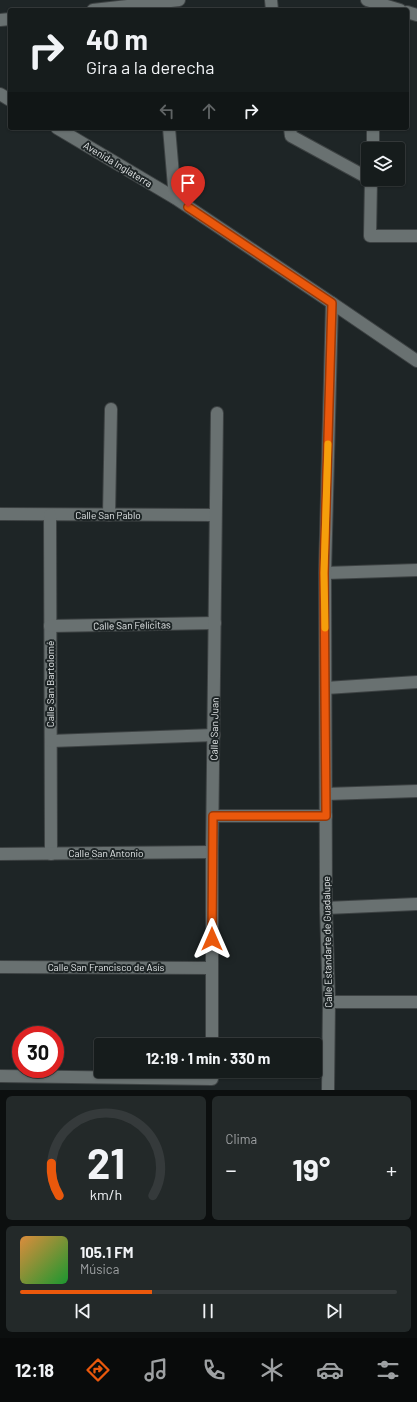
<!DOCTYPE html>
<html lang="es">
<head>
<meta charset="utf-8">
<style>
  body { margin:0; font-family:Barlow,sans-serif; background:#232929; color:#f1f3f6; height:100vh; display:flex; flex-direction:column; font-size:15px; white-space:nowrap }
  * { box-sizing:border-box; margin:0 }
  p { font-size:13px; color:#9ea1a3 }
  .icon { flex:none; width:22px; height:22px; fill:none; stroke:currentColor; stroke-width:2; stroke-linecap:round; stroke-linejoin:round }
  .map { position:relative; height:1090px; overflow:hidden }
  .panel { display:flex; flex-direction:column; gap:6px; padding:6px; background:#0c0f0f; flex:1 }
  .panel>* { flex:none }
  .top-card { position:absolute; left:8px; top:8px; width:401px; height:122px; border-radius:4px; box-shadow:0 1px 3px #0004,0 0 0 1px #353a3b; background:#161c1c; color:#f1f3f6; overflow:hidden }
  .tools { position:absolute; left:361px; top:142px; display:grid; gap:8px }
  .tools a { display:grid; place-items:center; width:44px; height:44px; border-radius:4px; background:#161c1c; box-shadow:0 1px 3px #0004,0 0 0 1px #353a3b; font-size:20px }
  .speed { position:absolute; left:12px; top:1026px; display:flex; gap:8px; font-size:20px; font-weight:700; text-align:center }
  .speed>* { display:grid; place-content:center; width:52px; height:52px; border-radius:50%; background:#161c1c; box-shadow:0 1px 3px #0004,0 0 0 1px #353a3b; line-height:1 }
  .speed .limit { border:6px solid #d22; background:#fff; color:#111 }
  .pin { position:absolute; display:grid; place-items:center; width:34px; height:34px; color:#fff; margin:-41px -17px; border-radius:50% 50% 50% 0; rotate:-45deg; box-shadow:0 0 4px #0007 }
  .pin .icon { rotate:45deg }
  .me { position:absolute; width:44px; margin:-22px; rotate:0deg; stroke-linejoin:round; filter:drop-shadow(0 0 3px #0008) }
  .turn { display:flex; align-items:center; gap:14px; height:84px; padding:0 12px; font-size:18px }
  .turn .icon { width:52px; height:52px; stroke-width:2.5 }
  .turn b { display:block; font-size:28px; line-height:34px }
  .lanes { display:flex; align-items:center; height:38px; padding:0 12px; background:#0003; justify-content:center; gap:20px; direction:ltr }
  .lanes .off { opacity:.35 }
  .big { font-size:30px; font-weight:700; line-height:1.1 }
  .panel .tile { flex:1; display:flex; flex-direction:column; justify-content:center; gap:6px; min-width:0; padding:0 14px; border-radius:6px; background:#232929 }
  .panel .dial { align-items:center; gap:0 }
  .dial svg { height:104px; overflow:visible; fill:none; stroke:#353a3b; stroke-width:7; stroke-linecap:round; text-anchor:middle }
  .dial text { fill:#f1f3f6; stroke:none }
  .song { display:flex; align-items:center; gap:12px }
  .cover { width:48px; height:48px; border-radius:6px; background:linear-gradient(135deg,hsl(30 70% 55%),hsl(130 70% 35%)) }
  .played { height:4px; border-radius:2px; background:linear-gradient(90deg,#ea580c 35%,#353a3b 35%) }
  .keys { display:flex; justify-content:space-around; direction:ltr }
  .heat { display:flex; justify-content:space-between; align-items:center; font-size:22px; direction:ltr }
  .panel .tiles { flex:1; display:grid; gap:6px; grid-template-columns:1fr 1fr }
  .tile:last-child { grid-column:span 2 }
  .trip { position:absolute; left:94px; top:1038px; width:228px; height:40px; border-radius:4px; background:#161c1c; box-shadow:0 1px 3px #0004,0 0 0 1px #353a3b; font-weight:700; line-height:40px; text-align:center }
  .tab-bar { display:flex; height:64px; justify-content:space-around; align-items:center; background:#090b0b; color:#9ea1a3 }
  .tab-bar .icon { width:28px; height:28px }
  .tab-bar .current { color:#ea580c }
  .tab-bar b { font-size:18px; color:#f1f3f6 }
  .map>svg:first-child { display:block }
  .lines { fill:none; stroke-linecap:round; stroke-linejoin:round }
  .minor-casing { stroke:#3d4243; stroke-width:14 }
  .minor { stroke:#697171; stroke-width:12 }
  .route-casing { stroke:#983908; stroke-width:10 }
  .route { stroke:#ea580c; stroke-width:7 }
  .slow { stroke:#f59e0b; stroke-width:7 }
  .labels { text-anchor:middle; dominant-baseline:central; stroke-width:4; stroke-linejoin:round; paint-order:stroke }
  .street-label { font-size:10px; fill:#e3e7e8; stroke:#1e2526 }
</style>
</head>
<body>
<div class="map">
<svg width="417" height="1090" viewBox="0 0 417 1090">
  <rect width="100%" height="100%" fill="#1e2526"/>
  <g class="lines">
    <defs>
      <g id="minor">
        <polyline points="271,0 272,10"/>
        <polyline points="367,0 400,10"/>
        <polyline points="93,10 179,0"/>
        <polyline points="407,12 417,15"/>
        <polyline points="0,20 10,19"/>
        <polyline points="0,94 10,100"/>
        <polyline points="57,128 175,198 332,303 417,361"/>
        <polyline points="169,128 175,198"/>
        <polyline points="290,128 291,136 368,178"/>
        <polyline points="373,149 373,128"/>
        <polyline points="371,179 370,236 417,236"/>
        <polyline points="0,514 215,515"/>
        <polyline points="50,515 51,854"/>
        <polyline points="109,515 111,409"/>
        <polyline points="325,573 417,570"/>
        <polyline points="50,626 215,623"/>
        <polyline points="326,688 417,682"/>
        <polyline points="51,741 214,735"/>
        <polyline points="326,794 417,791"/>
        <polyline points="213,816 326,816"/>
        <polyline points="0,854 212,852"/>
        <polyline points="326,908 417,904"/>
        <polyline points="0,967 212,968"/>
        <polyline points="329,1002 417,1002"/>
        <polyline points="212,1045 212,852 217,413"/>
        <polyline points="0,1076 212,1079"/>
        <polyline points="328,1090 329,1002 326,908 325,573 332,303"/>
      </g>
    </defs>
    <!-- minor casing -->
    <use href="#minor" class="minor-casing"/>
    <!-- minor -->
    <use href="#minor" class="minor"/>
  </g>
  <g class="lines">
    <defs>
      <polyline id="route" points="188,207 332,303 324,573 326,816 213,816 212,939"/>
    </defs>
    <!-- route casing -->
    <use href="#route" class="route-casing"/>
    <!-- route -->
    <use href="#route" class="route"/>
    <!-- slow -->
    <polyline class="slow" points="325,628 324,573 328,444"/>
  </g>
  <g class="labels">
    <!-- street labels -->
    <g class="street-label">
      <text transform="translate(118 164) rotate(31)">Avenida Inglaterra</text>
      <text x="108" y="515">Calle San Pablo</text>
      <text transform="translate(132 625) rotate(-1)">Calle San Felícitas</text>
      <text transform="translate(50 684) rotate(-90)">Calle San Bartolomé</text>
      <text transform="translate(214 729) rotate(-89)">Calle San Juan</text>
      <text x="106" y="853">Calle San Antonio</text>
      <text transform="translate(327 942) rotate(-91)">Calle Estandarte de Guadalupe</text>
      <text x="106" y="967">Calle San Francisco de Asís</text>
    </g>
  </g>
</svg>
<div class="tools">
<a><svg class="icon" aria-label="layers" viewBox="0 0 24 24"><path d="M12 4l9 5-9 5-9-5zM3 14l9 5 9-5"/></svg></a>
</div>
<div class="speed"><div class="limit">30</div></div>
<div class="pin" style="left:188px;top:207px;background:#d93025"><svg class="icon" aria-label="arrive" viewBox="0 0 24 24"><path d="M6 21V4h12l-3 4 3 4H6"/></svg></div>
<svg class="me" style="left:212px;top:939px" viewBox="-20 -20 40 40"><path d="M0-17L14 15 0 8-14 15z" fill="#ea580c" stroke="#fff" stroke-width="4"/></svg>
<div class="trip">12:19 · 1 min · 330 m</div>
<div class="top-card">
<div class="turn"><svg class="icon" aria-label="right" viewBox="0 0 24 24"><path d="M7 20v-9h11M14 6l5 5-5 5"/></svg><div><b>40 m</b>Gira a la derecha</div></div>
<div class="lanes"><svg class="icon off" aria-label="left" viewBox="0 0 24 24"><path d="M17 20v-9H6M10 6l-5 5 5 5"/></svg><svg class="icon off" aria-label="ahead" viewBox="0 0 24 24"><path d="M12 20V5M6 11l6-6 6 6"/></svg><svg class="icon" aria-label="right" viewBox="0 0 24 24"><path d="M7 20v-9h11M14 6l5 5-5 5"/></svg></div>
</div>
</div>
<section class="panel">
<div class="tiles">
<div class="tile dial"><svg viewBox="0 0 100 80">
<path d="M14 69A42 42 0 1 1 86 69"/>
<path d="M14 69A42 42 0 0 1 8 44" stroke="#ea580c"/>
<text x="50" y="56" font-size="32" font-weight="700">21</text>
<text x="50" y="72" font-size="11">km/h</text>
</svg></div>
<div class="tile"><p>Clima</p>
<div class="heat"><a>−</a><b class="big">19°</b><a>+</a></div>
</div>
<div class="tile">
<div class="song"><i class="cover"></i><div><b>105.1 FM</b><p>Música</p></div></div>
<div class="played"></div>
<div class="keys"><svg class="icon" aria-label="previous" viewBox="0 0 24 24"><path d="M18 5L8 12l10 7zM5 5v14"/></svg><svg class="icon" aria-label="pause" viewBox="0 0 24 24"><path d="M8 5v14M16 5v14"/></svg><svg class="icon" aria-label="next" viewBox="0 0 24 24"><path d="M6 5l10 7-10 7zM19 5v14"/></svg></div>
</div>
</div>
</section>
<nav class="tab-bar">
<b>12:18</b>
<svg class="icon current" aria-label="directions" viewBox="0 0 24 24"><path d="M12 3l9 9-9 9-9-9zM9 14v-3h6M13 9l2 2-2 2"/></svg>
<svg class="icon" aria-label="music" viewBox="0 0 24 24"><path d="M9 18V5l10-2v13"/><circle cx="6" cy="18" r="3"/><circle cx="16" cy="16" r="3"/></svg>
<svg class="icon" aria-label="phone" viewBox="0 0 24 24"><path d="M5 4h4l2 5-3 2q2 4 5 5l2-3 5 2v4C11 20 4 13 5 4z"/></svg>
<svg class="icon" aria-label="climate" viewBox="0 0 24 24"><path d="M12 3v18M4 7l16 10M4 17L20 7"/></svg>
<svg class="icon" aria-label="car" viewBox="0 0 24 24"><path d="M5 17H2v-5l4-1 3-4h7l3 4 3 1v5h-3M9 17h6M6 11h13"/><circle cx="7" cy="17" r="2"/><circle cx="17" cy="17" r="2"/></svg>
<svg class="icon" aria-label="filters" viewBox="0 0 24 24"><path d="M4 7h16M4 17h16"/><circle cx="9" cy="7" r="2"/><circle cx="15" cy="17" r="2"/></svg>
</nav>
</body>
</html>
